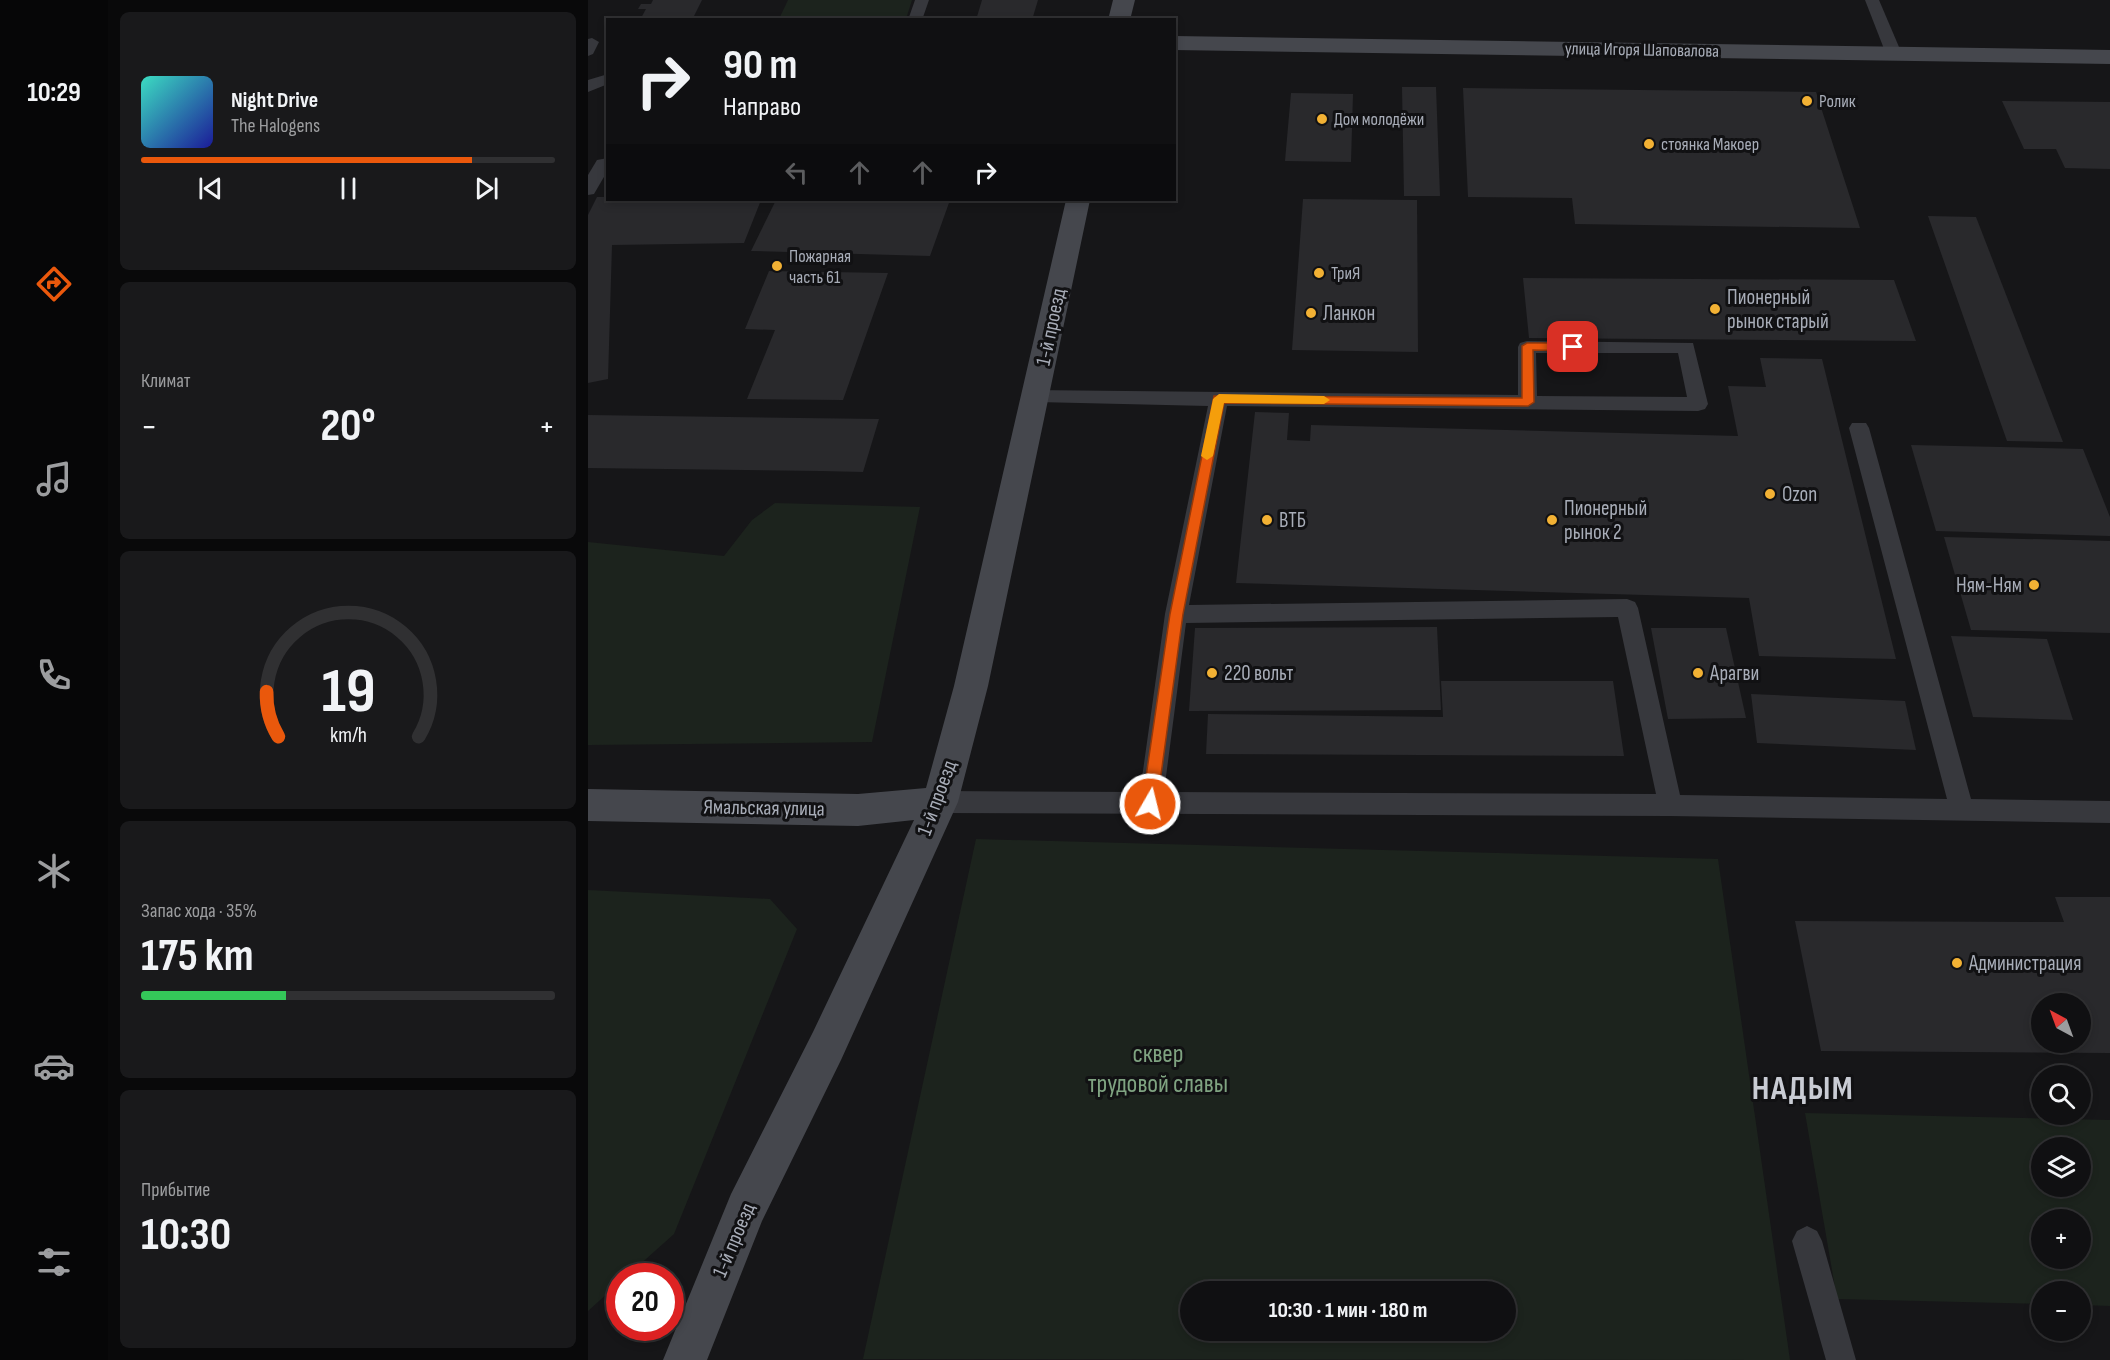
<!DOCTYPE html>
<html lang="ru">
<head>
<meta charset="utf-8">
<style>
  body { margin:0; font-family:"Sofia Sans Condensed",sans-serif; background:#19191b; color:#f1f3f6; height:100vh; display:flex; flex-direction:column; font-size:22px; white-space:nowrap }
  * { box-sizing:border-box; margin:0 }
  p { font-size:20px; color:#9c9d9f }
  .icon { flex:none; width:33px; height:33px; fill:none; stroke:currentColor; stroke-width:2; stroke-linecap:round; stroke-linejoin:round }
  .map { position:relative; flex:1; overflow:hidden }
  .panel { display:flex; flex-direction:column; gap:12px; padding:12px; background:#09090a; width:480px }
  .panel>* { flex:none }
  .top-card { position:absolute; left:18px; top:18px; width:570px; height:183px; border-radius:0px; box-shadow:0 3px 9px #0003,0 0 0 2px #303032; background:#101012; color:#f1f3f6; overflow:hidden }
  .needle { width:39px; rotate:319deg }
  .tools { position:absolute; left:1443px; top:993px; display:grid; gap:12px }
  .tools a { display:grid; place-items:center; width:60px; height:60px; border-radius:50%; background:#101012; box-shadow:0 3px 9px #0003,0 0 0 2px #303032; font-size:30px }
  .speed { position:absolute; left:18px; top:1263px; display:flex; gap:12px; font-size:30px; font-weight:700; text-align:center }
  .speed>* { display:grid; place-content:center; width:78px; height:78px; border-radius:50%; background:#101012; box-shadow:0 3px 9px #0003,0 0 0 2px #303032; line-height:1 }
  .speed .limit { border:9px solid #d22; background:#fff; color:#111 }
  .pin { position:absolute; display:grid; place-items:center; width:51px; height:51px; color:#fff; margin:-26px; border-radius:12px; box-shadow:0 3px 9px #0006 }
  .me { position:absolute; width:66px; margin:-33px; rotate:8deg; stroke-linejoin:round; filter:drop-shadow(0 0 4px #0008) }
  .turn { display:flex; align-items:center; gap:21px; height:126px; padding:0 18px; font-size:27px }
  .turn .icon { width:78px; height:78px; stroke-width:2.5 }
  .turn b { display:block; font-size:42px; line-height:51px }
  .lanes { display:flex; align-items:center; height:57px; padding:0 18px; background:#0003; justify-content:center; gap:30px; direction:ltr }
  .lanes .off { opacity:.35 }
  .big { font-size:45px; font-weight:700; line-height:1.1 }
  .panel .tile { flex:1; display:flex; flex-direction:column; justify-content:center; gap:9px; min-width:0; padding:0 21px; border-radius:9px; background:#19191b }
  .panel .dial { align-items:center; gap:0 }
  .dial svg { height:156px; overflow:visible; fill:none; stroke:#303032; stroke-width:7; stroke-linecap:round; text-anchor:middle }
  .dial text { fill:#f1f3f6; stroke:none }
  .song { display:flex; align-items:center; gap:18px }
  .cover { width:72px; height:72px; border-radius:9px; background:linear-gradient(135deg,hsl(170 70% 55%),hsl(240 70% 35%)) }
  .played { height:6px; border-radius:3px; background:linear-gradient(90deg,#ea580c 80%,#303032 80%) }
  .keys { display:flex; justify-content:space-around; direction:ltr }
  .heat { display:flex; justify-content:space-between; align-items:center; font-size:33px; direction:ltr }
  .charge { height:9px; border-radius:4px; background:linear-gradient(90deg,#34c759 35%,#303032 0) }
  .trip { position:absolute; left:592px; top:1281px; width:336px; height:60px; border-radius:30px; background:#101012; box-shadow:0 3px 9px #0003,0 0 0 2px #303032; font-weight:700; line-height:60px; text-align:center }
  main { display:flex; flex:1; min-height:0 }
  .tab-bar { display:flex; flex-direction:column; width:108px; justify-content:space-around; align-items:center; background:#060607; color:#9c9d9f }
  .tab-bar .icon { width:42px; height:42px }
  .tab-bar .current { color:#ea580c }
  .tab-bar b { font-size:27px; color:#f1f3f6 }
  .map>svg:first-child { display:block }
  .green { fill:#1c231d; fill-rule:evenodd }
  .building { fill:#29292c; fill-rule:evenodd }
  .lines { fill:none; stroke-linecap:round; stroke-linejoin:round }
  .lane { fill:#37383d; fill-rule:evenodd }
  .secondary { fill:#45474d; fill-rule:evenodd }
  .route { fill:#ea580c; stroke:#983908; stroke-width:1.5 }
  .slow { fill:#f59e0b }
  .poi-dot { fill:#f2b134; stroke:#111113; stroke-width:2 }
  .labels { text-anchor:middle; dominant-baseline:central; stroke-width:6; stroke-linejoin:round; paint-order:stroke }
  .far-street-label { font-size:18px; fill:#a8adb8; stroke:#111113 }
  .far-poi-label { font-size:18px; fill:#a8adb8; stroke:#111113; text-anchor:start }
  .poi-label { font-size:21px; fill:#a8adb8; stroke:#111113; text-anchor:start }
  .street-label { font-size:21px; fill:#a8adb8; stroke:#111113 }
  .near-park-label { font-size:26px; fill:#7fa381; stroke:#111113 }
  .near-district-label { font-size:33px; font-weight:bold; letter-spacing:1.5px; fill:#c9ccd4; stroke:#111113 }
</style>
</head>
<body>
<main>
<nav class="tab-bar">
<b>10:29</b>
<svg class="icon current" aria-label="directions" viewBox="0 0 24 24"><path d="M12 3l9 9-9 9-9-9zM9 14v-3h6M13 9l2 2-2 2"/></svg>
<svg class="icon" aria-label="music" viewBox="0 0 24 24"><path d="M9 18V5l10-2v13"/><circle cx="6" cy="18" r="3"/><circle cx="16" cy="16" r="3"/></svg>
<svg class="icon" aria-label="phone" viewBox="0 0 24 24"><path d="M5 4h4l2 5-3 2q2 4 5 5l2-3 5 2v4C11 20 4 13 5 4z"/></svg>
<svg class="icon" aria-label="climate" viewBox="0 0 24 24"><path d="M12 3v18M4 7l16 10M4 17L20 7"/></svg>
<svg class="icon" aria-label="car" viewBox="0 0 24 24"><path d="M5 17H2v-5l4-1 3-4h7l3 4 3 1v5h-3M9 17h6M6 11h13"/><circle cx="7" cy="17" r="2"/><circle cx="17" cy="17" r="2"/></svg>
<svg class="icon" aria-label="filters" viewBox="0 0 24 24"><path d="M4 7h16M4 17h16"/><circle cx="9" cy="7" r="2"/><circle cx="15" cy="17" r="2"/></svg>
</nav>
<section class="panel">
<div class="tile">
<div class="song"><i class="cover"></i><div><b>Night Drive</b><p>The Halogens</p></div></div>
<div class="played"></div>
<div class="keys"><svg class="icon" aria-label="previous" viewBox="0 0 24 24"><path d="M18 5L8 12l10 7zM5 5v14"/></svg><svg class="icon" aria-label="pause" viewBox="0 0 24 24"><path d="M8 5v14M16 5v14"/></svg><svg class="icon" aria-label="next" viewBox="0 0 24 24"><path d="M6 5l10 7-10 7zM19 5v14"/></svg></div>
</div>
<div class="tile"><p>Климат</p>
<div class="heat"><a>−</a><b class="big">20°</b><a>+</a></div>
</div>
<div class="tile dial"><svg viewBox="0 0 100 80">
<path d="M14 69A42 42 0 1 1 86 69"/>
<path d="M14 69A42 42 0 0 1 8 46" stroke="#ea580c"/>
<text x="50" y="56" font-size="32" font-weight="700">19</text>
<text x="50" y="72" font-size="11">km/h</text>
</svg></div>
<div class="tile"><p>Запас хода · 35%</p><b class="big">175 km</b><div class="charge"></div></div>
<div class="tile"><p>Прибытие</p><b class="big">10:30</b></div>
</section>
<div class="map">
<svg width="1522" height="1360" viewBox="0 0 1522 1360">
  <rect width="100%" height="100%" fill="#161618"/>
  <!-- green -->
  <g class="green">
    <polygon points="200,0 324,0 318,19 191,19"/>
    <polygon points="187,503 332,507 284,742 0,745 0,542 136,556 164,520"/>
    <path d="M388 839 1130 859 1202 1360 275 1359ZM603 1292H918V1330H603Z"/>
    <polygon points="0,890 182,899 209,929 86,1234 39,1276 32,1276 31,1283 0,1311"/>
    <path d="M1217 1113 1522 1120V1306L1493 1305 1492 1292H1454L1453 1304 1249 1299ZM1454 1148H1492V1186H1454ZM1454 1220H1492V1258H1454Z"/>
  </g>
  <!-- building -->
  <g class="building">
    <polygon points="65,0 114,0 104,20 52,20 58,9 50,9 53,4 63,4"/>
    <polygon points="394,0 450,0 444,20 388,20"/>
    <polygon points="814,87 848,87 852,196 816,196"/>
    <polygon points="875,88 1228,92 1272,228 987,224 984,198 880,197"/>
    <polygon points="703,93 765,94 763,162 697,161"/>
    <polygon points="1414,101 1522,102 1522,169 1477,168 1468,149 1436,149"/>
    <polygon points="9,197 20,197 20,200 173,200 156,243 24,245 20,379 0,383 0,215"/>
    <polygon points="715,199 829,200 830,352 704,350"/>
    <polygon points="188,200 362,200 342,256 163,251"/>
    <polygon points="1340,216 1388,217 1475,442 1419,441"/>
    <polygon points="181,271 300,273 255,400 159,399 187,330 157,329"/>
    <polygon points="935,278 1306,280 1328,341 941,338"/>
    <polygon points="1172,358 1234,359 1308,659 1171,656 1161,598 648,583 667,412 701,413 699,440 722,441 723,425 1150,436 1140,386 1178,387"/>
    <polygon points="0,415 291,419 275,472 233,471 0,468"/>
    <polygon points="1323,445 1495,449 1522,517 1522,536 1348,531"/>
    <polygon points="1356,537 1522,541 1522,633 1383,630"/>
    <polygon points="849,627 853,710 601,711 607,628"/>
    <polygon points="1063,628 1138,628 1158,718 1080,719"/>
    <polygon points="1363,636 1459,639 1485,720 1385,717"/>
    <polygon points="853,681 1025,681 1036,756 618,754 620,714 855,717"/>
    <polygon points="1163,694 1317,701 1328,750 1169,743"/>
    <path d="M1467 897H1522V1053L1233 1051 1207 921 1476 922ZM1454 1004H1492V1042H1454Z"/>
  </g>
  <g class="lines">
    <!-- lane -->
    <g class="lane">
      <polygon points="327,0 341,0 334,20 320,20"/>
      <polygon points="1277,0 1291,0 1314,54 1311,57 1306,59 1298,54"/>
      <polygon points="4,38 11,42 5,54 0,56 0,39"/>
      <polygon points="20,74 20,84 0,92 0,80"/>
      <polygon points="20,158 20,170 6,194 0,195 0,175 9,160"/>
      <path d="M939 341 1105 343 1120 404 1117 409 1110 411 639 406 601 605 1039 599 1047 602 1050 608 1092 795 1359 799 1261 428 1264 423H1278L1281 428 1383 799 1522 801V823L1082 816 352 813 344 809 340 802 344 795 352 791 552 792 577 614 620 406 449 402 442 400 439 395 442 390 930 395V347L932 343ZM948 353H1090L1099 397 949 396ZM1030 617 1068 794 576 792 598 623Z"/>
      <polygon points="1219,1226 1229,1231 1234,1241 1268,1360 1238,1360 1204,1241 1209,1231"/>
    </g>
    <!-- secondary -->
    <g class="secondary">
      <polygon points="525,0 547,0 542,20 520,20"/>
      <polygon points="586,36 1522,50 1522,64 586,50"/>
      <polygon points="478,200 502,200 400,686 370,802 253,1060 174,1221 119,1360 75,1360 143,1194 225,1032 326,820 270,826 0,821 0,789 270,794 338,788 366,686"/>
    </g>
  </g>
  <!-- route -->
  <polygon class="route" points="939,343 985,343 990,347 985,351 945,350 946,402 940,406 636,403 595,614 569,804 562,811 557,809 554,804 582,614 626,396 934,398 934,346"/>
  <!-- slow -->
  <polygon class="slow" points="631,394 736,396 742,400 736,404 636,403 625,456 619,460 613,456 625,399"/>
  <!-- markers -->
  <g class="poi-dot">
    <circle cx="1219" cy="101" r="6"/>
    <circle cx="734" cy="119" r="6"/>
    <circle cx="1061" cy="144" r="6"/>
    <circle cx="189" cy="266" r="6"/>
    <circle cx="731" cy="273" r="6"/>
    <circle cx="1127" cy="309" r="6"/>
    <circle cx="723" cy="313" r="6"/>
    <circle cx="1182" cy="494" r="6"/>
    <circle cx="679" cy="520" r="6"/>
    <circle cx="964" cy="520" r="6"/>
    <circle cx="1446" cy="585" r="6"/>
    <circle cx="624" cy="673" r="6"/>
    <circle cx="1110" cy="673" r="6"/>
    <circle cx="1369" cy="963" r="6"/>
  </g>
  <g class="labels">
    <!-- far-street labels -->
    <g class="far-street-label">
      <text transform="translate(1054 50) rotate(1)">улица Игоря Шаповалова</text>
    </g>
    <!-- far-poi labels -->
    <g class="far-poi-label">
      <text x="1231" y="101">Ролик</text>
      <text x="746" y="119">Дом молодёжи</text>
      <text x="1073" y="144">стоянка Макоер</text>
      <text x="201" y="256">Пожарная<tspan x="201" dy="21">часть 61</tspan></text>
      <text x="743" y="273">ТриЯ</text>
    </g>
    <!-- poi labels -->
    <g class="poi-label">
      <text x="1139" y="297">Пионерный<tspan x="1139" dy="24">рынок старый</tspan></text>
      <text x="735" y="313">Ланкон</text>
      <text x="1194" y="494">Ozon</text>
      <text x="976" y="508">Пионерный<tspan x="976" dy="24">рынок 2</tspan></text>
      <text x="691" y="520">ВТБ</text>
      <text x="1434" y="585" text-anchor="end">Ням-Ням</text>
      <text x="636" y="673">220 вольт</text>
      <text x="1122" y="673">Арагви</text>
      <text x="1381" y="963">Администрация</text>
    </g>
    <!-- street labels -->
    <g class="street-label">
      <text transform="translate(463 327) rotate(-78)">1-й проезд</text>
      <text transform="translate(349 798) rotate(-70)">1-й проезд</text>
      <text transform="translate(176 808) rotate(1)">Ямальская улица</text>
      <text transform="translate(146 1240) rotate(-67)">1-й проезд</text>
    </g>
    <!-- near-park labels -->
    <g class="near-park-label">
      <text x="570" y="1054">сквер<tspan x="570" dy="30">трудовой славы</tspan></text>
    </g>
    <!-- near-district labels -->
    <g class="near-district-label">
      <text x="1215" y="1089">НАДЫМ</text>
    </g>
  </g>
</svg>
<div class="tools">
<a><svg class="needle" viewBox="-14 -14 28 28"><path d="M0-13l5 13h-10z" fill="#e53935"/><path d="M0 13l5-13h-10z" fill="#9c9d9f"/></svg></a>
<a><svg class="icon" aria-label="search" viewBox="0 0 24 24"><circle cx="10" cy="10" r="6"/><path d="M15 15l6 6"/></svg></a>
<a><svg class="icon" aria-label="layers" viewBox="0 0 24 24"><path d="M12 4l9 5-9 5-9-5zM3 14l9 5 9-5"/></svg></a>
<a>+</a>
<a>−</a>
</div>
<div class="speed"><div class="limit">20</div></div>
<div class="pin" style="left:985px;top:347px;background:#d93025"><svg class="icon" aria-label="arrive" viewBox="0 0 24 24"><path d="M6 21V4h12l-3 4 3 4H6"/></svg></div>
<svg class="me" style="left:562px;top:804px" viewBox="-20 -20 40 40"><circle r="17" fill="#ea580c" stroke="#fff" stroke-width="3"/><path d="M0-11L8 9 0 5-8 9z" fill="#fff"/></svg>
<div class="trip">10:30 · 1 мин · 180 m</div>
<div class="top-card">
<div class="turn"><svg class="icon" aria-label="right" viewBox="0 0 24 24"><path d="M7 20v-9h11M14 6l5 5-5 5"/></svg><div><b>90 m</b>Направо</div></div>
<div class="lanes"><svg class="icon off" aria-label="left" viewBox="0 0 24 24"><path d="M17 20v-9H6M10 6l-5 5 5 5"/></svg><svg class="icon off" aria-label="ahead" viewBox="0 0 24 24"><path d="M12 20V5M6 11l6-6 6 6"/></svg><svg class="icon off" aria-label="ahead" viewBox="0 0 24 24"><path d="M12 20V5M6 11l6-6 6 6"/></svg><svg class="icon" aria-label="right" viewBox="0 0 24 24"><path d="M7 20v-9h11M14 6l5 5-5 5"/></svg></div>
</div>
</div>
</main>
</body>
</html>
